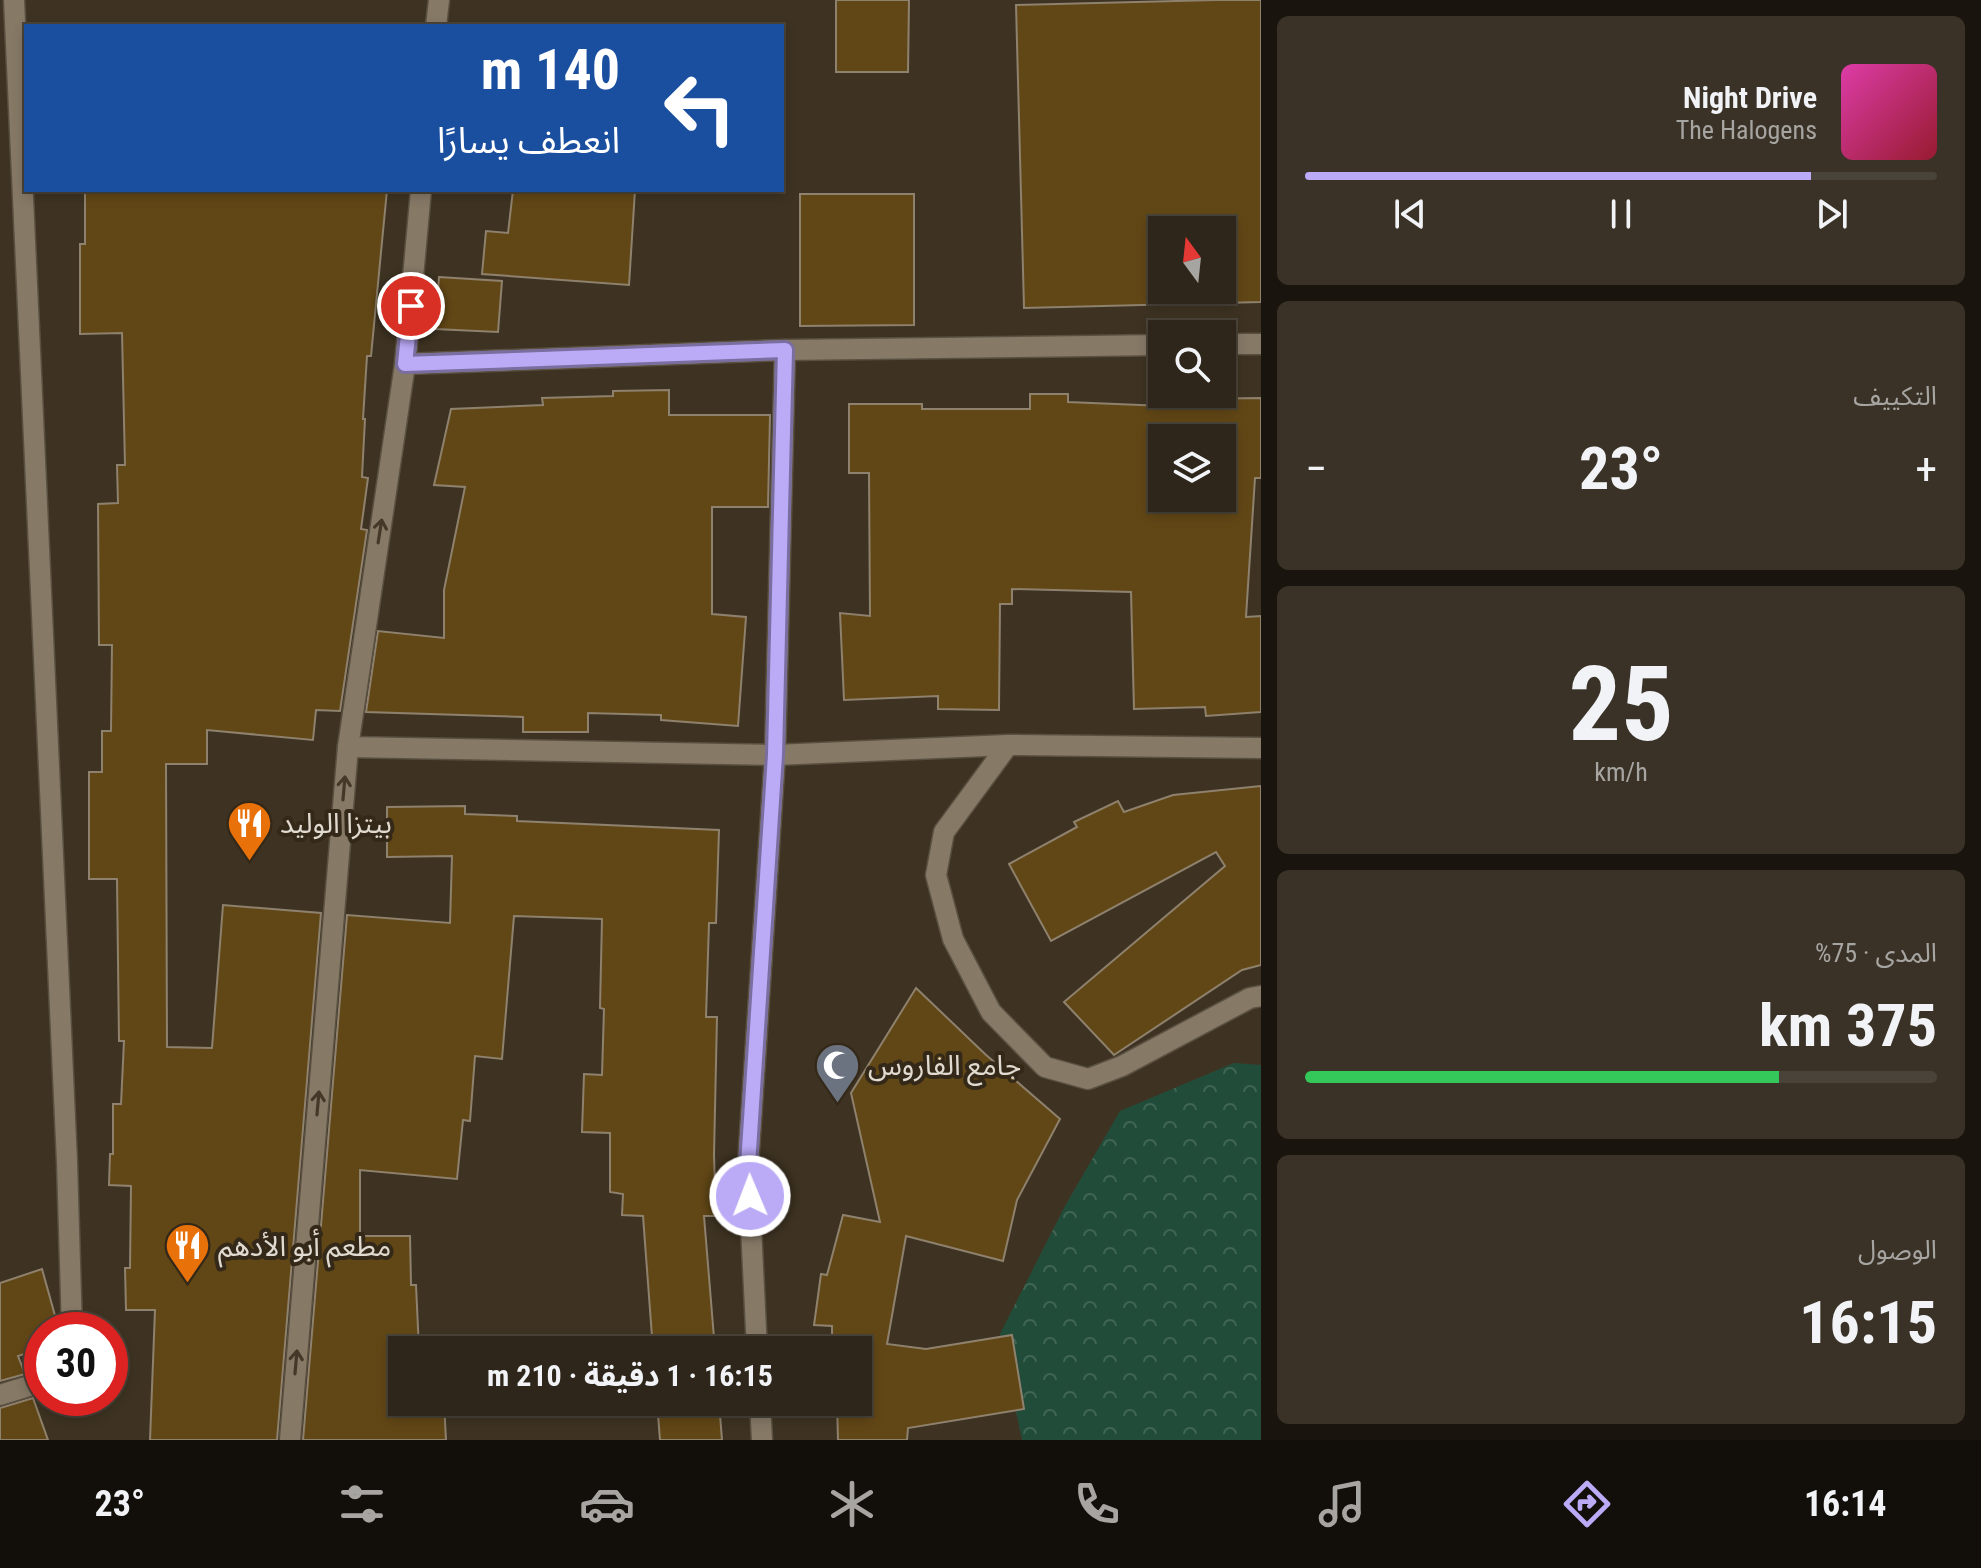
<!DOCTYPE html>
<html lang="ar">
<head>
<meta charset="utf-8">
<style>
  body { margin:0; font-family:"Roboto Condensed","Noto Sans Arabic",sans-serif; background:#3a3227; color:#f1f3f6; direction:rtl; height:100vh; display:flex; flex-direction:column; font-size:30px; white-space:nowrap }
  * { box-sizing:border-box; margin:0 }
  p { font-size:26px; color:#a7a5a2 }
  .icon { flex:none; width:44px; height:44px; fill:none; stroke:currentColor; stroke-width:2; stroke-linecap:round; stroke-linejoin:round }
  .map { position:relative; flex:1; overflow:hidden; direction:ltr }
  .drawer { display:flex; flex-direction:column; gap:16px; padding:16px; background:#19150e; width:720px }
  .drawer>* { flex:none }
  .guide { position:absolute; left:24px; top:24px; width:760px; height:168px; border-radius:0px; box-shadow:0 4px 12px #0003,0 0 0 2px #494339; direction:rtl; background:#1a4fa0; color:#fff; overflow:hidden }
  .needle { width:52px; rotate:345deg }
  .buttons { position:absolute; left:1148px; top:216px; display:grid; gap:16px }
  .buttons a { display:grid; place-items:center; width:88px; height:88px; border-radius:0px; background:#2e261a; box-shadow:0 4px 12px #0003,0 0 0 2px #494339; font-size:40px }
  .speed { position:absolute; left:24px; top:1312px; display:flex; gap:16px; font-size:40px; font-weight:700; text-align:center }
  .speed>* { display:grid; place-content:center; width:104px; height:104px; border-radius:50%; background:#2e261a; box-shadow:0 4px 12px #0003,0 0 0 2px #494339; line-height:1 }
  .speed .limit { border:12px solid #d22; background:#fff; color:#111 }
  .pin { position:absolute; display:grid; place-items:center; width:68px; height:68px; color:#fff; margin:-34px; border:4px solid #fff; border-radius:50%; box-shadow:0 2px 8px #0007 }
  .me { position:absolute; width:88px; margin:-44px; rotate:359deg; stroke-linejoin:round; filter:drop-shadow(0 0 6px #0008) }
  .turn { display:flex; align-items:center; gap:28px; height:168px; padding:0 32px; font-size:36px }
  .turn .icon { width:104px; height:104px; stroke-width:2.5 }
  .turn b { display:block; font-size:56px; line-height:68px }
  .big { font-size:60px; font-weight:700; line-height:1.1 }
  .drawer .widget { flex:1; display:flex; flex-direction:column; justify-content:center; gap:12px; min-width:0; padding:0 28px; border-radius:12px; background:#3a3227 }
  .drawer .dial { align-items:center; gap:0 }
  .dial b { font-size:104px; line-height:1 }
  .song { display:flex; align-items:center; gap:24px }
  .cover { width:96px; height:96px; border-radius:12px; background:linear-gradient(135deg,hsl(320 70% 55%),hsl(350 70% 35%)) }
  .played { height:8px; border-radius:4px; background:linear-gradient(90deg,#bbaaf6 80%,#494339 80%) }
  .keys { display:flex; justify-content:space-around; direction:ltr }
  .heat { display:flex; justify-content:space-between; align-items:center; font-size:44px; direction:ltr }
  .charge { height:12px; border-radius:6px; background:linear-gradient(90deg,#34c759 75%,#494339 0) }
  .trip { position:absolute; left:388px; top:1336px; width:484px; height:80px; border-radius:0px; background:#2e261a; box-shadow:0 4px 12px #0003,0 0 0 2px #494339; font-weight:700; line-height:80px; text-align:center; direction:rtl }
  .tab-bar { display:flex; height:128px; justify-content:space-around; align-items:center; background:#120f0a; color:#a7a5a2 }
  .tab-bar .icon { width:56px; height:56px }
  .tab-bar .on { color:#bbaaf6 }
  .tab-bar b { font-size:36px; color:#f1f3f6 }
  main { display:flex; flex:1; min-height:0 }
  .map>svg:first-child { display:block }
  .park { fill:url(#park-crowns) }
  .building { fill:#624716; stroke:#8e816d; stroke-width:2; fill-rule:evenodd }
  .lines { fill:none; stroke-linecap:round; stroke-linejoin:round }
  .minor-casing { stroke:#5a5041; stroke-width:23 }
  .minor { stroke:#867966; stroke-width:20 }
  .oneway { stroke:#443928 }
  .route-casing { stroke:#7a6ea0; stroke-width:20 }
  .route { stroke:#bbaaf6; stroke-width:14 }
  .labels { text-anchor:middle; dominant-baseline:central; stroke-width:8; stroke-linejoin:round; paint-order:stroke }
  .poi-label { font-size:28px; fill:#e1dad0; stroke:#342918; text-anchor:start }
</style>
</head>
<body>
<main>
<section class="drawer">
<div class="widget">
<div class="song"><i class="cover"></i><div><b>Night Drive</b><p>The Halogens</p></div></div>
<div class="played"></div>
<div class="keys"><svg class="icon" aria-label="previous" viewBox="0 0 24 24"><path d="M18 5L8 12l10 7zM5 5v14"/></svg><svg class="icon" aria-label="pause" viewBox="0 0 24 24"><path d="M8 5v14M16 5v14"/></svg><svg class="icon" aria-label="next" viewBox="0 0 24 24"><path d="M6 5l10 7-10 7zM19 5v14"/></svg></div>
</div>
<div class="widget"><p>التكييف</p>
<div class="heat"><a>−</a><b class="big">23°</b><a>+</a></div>
</div>
<div class="widget dial"><b>25</b><p>km/h</p></div>
<div class="widget"><p>المدى · 75%</p><b class="big">375 km</b><div class="charge"></div></div>
<div class="widget"><p>الوصول</p><b class="big">16:15</b></div>
</section>
<div class="map">
<svg width="1261" height="1440" viewBox="0 0 1261 1440">
  <defs>
    <pattern id="park-crowns" width="20" height="18" patternUnits="userSpaceOnUse" patternTransform="scale(2)"><rect width="20" height="18" fill="#214c39"/><path d="M2 6a3 3 0 1 1 6 0M12 15a3 3 0 1 1 6 0" fill="none" stroke="#416555"/></pattern>
  </defs>
  <rect width="100%" height="100%" fill="#3e3322"/>
  <!-- park -->
  <polygon class="park" points="1234,1063 1261,1065 1261,1440 1022,1440 1000,1334 1065,1206 1120,1111"/>
  <!-- building -->
  <g class="building">
    <polygon points="836,0 909,0 908,72 836,72"/>
    <path d="M1216 0H1261V302L1024 308 1016 5ZM1162 230H1222V290H1162Z"/>
    <polygon points="85,190 387,190 371,356 367,356 363,419 365,419 362,477 368,478 361,529 367,530 340,711 316,710 313,740 207,730 207,764 166,764 167,1047 212,1048 223,905 321,913 277,1440 150,1440 155,1310 126,1310 125,1268 130,1268 131,1186 109,1185 110,1154 113,1154 113,1104 121,1104 124,1041 119,1041 117,879 89,879 89,772 102,772 102,731 111,731 112,645 99,645 98,504 118,503 117,465 125,465 122,333 80,334 80,244 85,244"/>
    <polygon points="513,190 635,190 629,285 482,274 486,231 508,233"/>
    <polygon points="800,194 914,194 914,325 800,326"/>
    <polygon points="439,277 502,281 498,332 435,329"/>
    <polygon points="669,390 669,415 770,415 768,507 712,507 712,614 746,617 738,726 661,720 661,715 588,713 588,732 523,732 523,717 366,712 378,631 444,638 444,590 465,487 434,485 451,409 543,405 542,398 613,396 613,391"/>
    <path d="M1030 394H1068V402L1188 407V399L1261 398V478H1255L1246 617 1261 616V712L1206 716 1205 707 1134 709 1131 592 1012 589V604H1000L999 710 938 709V696L844 700 840 613 870 616 869 473H849V404H922V409H1030ZM1162 438H1222V498H1162Z"/>
    <polygon points="1261,786 1261,965 1242,970 1114,1055 1064,1002 1225,866 1216,852 1051,941 1009,864 1077,827 1074,822 1118,801 1124,812 1173,795"/>
    <polygon points="465,806 465,814 517,816 517,821 719,830 716,923 709,923 706,1017 717,1017 714,1155 716,1216 704,1216 715,1350 653,1350 643,1216 622,1215 623,1194 610,1192 610,1133 582,1132 584,1074 602,1075 604,1009 600,1008 602,919 514,916 502,1059 475,1056 470,1121 463,1120 457,1179 360,1170 360,1236 410,1236 411,1285 416,1285 419,1350 402,1350 402,1402 444,1402 446,1440 303,1440 347,915 450,923 452,856 387,857 387,807"/>
    <polygon points="916,988 985,1054 1060,1119 1017,1200 1003,1261 906,1236 887,1344 926,1349 1012,1335 1024,1409 908,1428 907,1440 838,1440 837,1402 858,1402 858,1350 832,1350 832,1326 814,1325 821,1274 827,1275 843,1215 880,1222 851,1093"/>
    <polygon points="42,1269 59,1330 42,1330 42,1348 18,1356 25,1374 0,1381 0,1283"/>
    <polygon points="33,1398 48,1440 0,1440 0,1408"/>
    <polygon points="657,1402 719,1402 722,1440 660,1440"/>
  </g>
  <g class="lines">
    <defs>
      <g id="minor">
        <polyline points="14,0 67,1162 72,1330"/>
        <polyline points="436,26 439,0"/>
        <polyline points="1222,344 1261,344"/>
        <polyline points="405,364 785,350 1162,345"/>
        <polyline points="1008,745 944,832 936,875 953,939 991,1012 1045,1067 1088,1079 1122,1066 1250,998 1261,996"/>
        <polyline points="348,747 775,755 1008,745 1261,748"/>
        <polyline points="757,1350 748,1165 775,755 785,350"/>
        <polyline points="0,1395 42,1382"/>
        <polyline points="760,1402 762,1440"/>
        <polyline points="290,1440 348,747 405,364 421,190"/>
      </g>
    </defs>
    <!-- minor casing -->
    <use href="#minor" class="minor-casing"/>
    <!-- minor -->
    <use href="#minor" class="minor"/>
  </g>
  <!-- one-way arrows -->
  <defs><path id="oneway-shaft" d="M-6 0H5M1.5-3L5.5 0L1.5 3" fill="none" stroke-width="1.6" stroke-linecap="round" stroke-linejoin="round" transform="scale(2)"/></defs>
  <g class="oneway">
    <use href="#oneway-shaft" transform="translate(380 531) rotate(-81)"/>
    <use href="#oneway-shaft" transform="translate(344 788) rotate(-85)"/>
    <use href="#oneway-shaft" transform="translate(318 1103) rotate(-85)"/>
    <use href="#oneway-shaft" transform="translate(296 1362) rotate(-85)"/>
  </g>
  <g class="lines">
    <defs>
      <polyline id="route" points="411,306 405,364 785,350 775,755 748,1165 750,1196"/>
    </defs>
    <!-- route casing -->
    <use href="#route" class="route-casing"/>
    <!-- route -->
    <use href="#route" class="route"/>
  </g>
  <!-- icons -->
  <defs>
    <symbol id="restaurant-pin" viewBox="-11 -11 22 30"><path d="M0 17L-7.5 6A9.5 9.5 0 1 1 7.5 6Z" fill="#e8710a" stroke="#342918"/><path d="M-5-6h1v4h1v-4h1v4h1v-4h1v5L-1.5 .5V6h-2V.5L-5-1ZM5-6V6H3V1.5H1.5Q1.5-4 5-6Z" fill="#fff"/></symbol>
    <symbol id="mosque-pin" viewBox="-11 -11 22 30"><path d="M0 17L-7.5 6A9.5 9.5 0 1 1 7.5 6Z" fill="#6b7280" stroke="#342918"/><path d="M3.5-4.9A6 6 0 1 0 3.5 4.9A5 5 0 1 1 3.5-4.9Z" fill="#fff"/></symbol>
  </defs>
  <g fill-rule="evenodd">
    <use href="#restaurant-pin" x="224" y="798" width="51" height="69"/>
    <use href="#mosque-pin" x="812" y="1040" width="51" height="69"/>
    <use href="#restaurant-pin" x="162" y="1220" width="51" height="69"/>
  </g>
  <g class="labels">
    <!-- poi labels -->
    <g class="poi-label">
      <text x="280" y="823">بيتزا الوليد</text>
      <text x="868" y="1065">جامع الفاروس</text>
      <text x="218" y="1246">مطعم أبو الأدهم</text>
    </g>
  </g>
</svg>
<div class="buttons">
<a><svg class="needle" viewBox="-14 -14 28 28"><path d="M0-13l5 13h-10z" fill="#e53935"/><path d="M0 13l5-13h-10z" fill="#a7a5a2"/></svg></a>
<a><svg class="icon" aria-label="search" viewBox="0 0 24 24"><circle cx="10" cy="10" r="6"/><path d="M15 15l6 6"/></svg></a>
<a><svg class="icon" aria-label="layers" viewBox="0 0 24 24"><path d="M12 4l9 5-9 5-9-5zM3 14l9 5 9-5"/></svg></a>
</div>
<div class="speed"><div class="limit">30</div></div>
<div class="pin" style="left:411px;top:306px;background:#d93025"><svg class="icon" aria-label="arrive" viewBox="0 0 24 24"><path d="M6 21V4h12l-3 4 3 4H6"/></svg></div>
<svg class="me" style="left:750px;top:1196px" viewBox="-20 -20 40 40"><circle r="17" fill="#bbaaf6" stroke="#fff" stroke-width="3"/><path d="M0-11L8 9 0 5-8 9z" fill="#fff"/></svg>
<div class="trip">16:15 · 1 دقيقة · 210 m</div>
<div class="guide">
<div class="turn"><svg class="icon" aria-label="left" viewBox="0 0 24 24"><path d="M17 20v-9H6M10 6l-5 5 5 5"/></svg><div><b>140 m</b>انعطف يسارًا</div></div>
</div>
</div>
</main>
<nav class="tab-bar">
<b>16:14</b>
<svg class="icon on" aria-label="directions" viewBox="0 0 24 24"><path d="M12 3l9 9-9 9-9-9zM9 14v-3h6M13 9l2 2-2 2"/></svg>
<svg class="icon" aria-label="music" viewBox="0 0 24 24"><path d="M9 18V5l10-2v13"/><circle cx="6" cy="18" r="3"/><circle cx="16" cy="16" r="3"/></svg>
<svg class="icon" aria-label="phone" viewBox="0 0 24 24"><path d="M5 4h4l2 5-3 2q2 4 5 5l2-3 5 2v4C11 20 4 13 5 4z"/></svg>
<svg class="icon" aria-label="climate" viewBox="0 0 24 24"><path d="M12 3v18M4 7l16 10M4 17L20 7"/></svg>
<svg class="icon" aria-label="car" viewBox="0 0 24 24"><path d="M5 17H2v-5l4-1 3-4h7l3 4 3 1v5h-3M9 17h6M6 11h13"/><circle cx="7" cy="17" r="2"/><circle cx="17" cy="17" r="2"/></svg>
<svg class="icon" aria-label="filters" viewBox="0 0 24 24"><path d="M4 7h16M4 17h16"/><circle cx="9" cy="7" r="2"/><circle cx="15" cy="17" r="2"/></svg>
<b>23°</b>
</nav>
</body>
</html>
